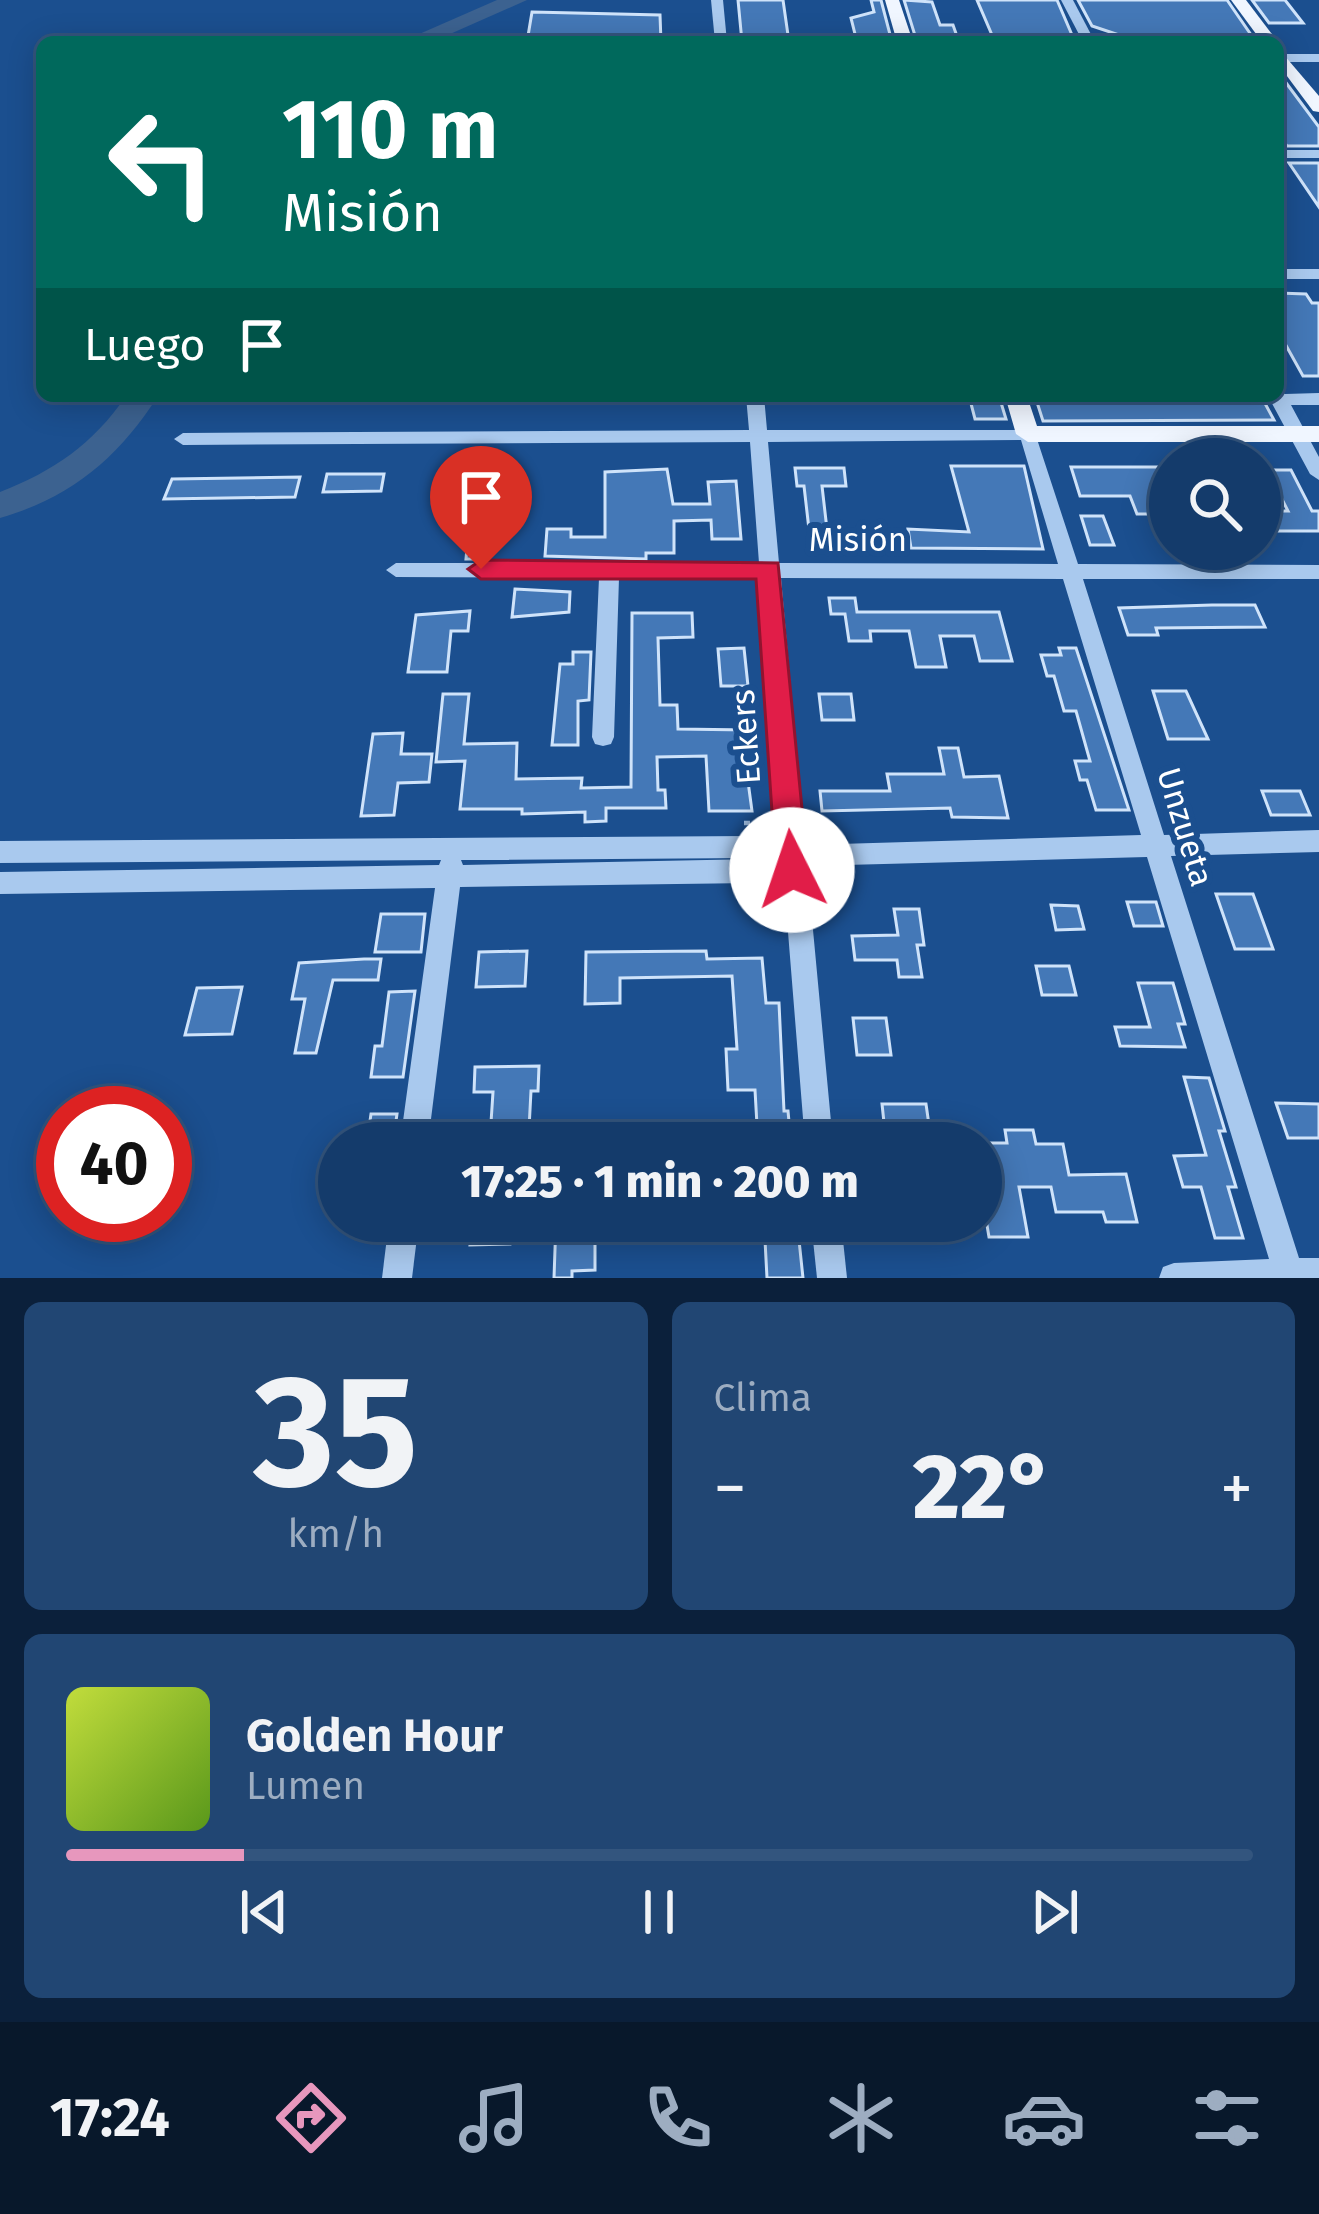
<!DOCTYPE html>
<html lang="es">
<head>
<meta charset="utf-8">
<style>
  body { margin:0; font-family:"Fira Sans",sans-serif; background:#214673; color:#f1f3f6; height:100vh; display:flex; flex-direction:column; font-size:45px; white-space:nowrap }
  * { box-sizing:border-box; margin:0 }
  p { font-size:39px; color:#9dadc1 }
  .icon { flex:none; width:66px; height:66px; fill:none; stroke:currentColor; stroke-width:2; stroke-linecap:round; stroke-linejoin:round }
  .map { position:relative; height:1278px; overflow:hidden }
  .drawer { display:flex; flex-direction:column; gap:24px; padding:24px; background:#0b203b; flex:1 }
  .drawer>* { flex:none }
  .hud { position:absolute; left:36px; top:36px; width:1248px; height:366px; border-radius:18px; box-shadow:0 6px 30px #0003,0 0 0 3px #33557e; background:#00695c; color:#fff; overflow:hidden }
  .controls { position:absolute; left:1149px; top:438px; display:grid; gap:24px }
  .controls a { display:grid; place-items:center; width:132px; height:132px; border-radius:50%; background:#143b6b; box-shadow:0 6px 30px #0003,0 0 0 3px #33557e; font-size:60px }
  .speed { position:absolute; left:36px; top:1086px; display:flex; gap:24px; font-size:60px; font-weight:700; text-align:center }
  .speed>* { display:grid; place-content:center; width:156px; height:156px; border-radius:50%; background:#143b6b; box-shadow:0 6px 30px #0003,0 0 0 3px #33557e; line-height:1 }
  .speed .limit { border:18px solid #d22; background:#fff; color:#111 }
  .pin { position:absolute; display:grid; place-items:center; width:102px; height:102px; color:#fff; margin:-123px -51px; border-radius:50% 50% 50% 0; rotate:-45deg; box-shadow:0 0 12px #0007 }
  .pin .icon { rotate:45deg }
  .me { position:absolute; width:132px; margin:-66px; rotate:356deg; stroke-linejoin:round; filter:drop-shadow(0 0 9px #0008) }
  .turn { display:flex; align-items:center; gap:42px; height:252px; padding:0 48px; font-size:54px }
  .turn .icon { width:156px; height:156px; stroke-width:2.5 }
  .turn b { display:block; font-size:84px; line-height:102px }
  .then { display:flex; align-items:center; height:114px; padding:0 48px; background:#0003; gap:24px; font-size:45px }
  .big { font-size:90px; font-weight:800; line-height:1.1 }
  .drawer .widget { flex:1; display:flex; flex-direction:column; justify-content:center; gap:18px; min-width:0; padding:0 42px; border-radius:18px; background:#214673 }
  .drawer .dial { align-items:center; gap:0 }
  .dial b { font-size:156px; line-height:1 }
  .song { display:flex; align-items:center; gap:36px }
  .cover { width:144px; height:144px; border-radius:18px; background:linear-gradient(135deg,hsl(70 70% 55%),hsl(90 70% 35%)) }
  .played { height:12px; border-radius:6px; background:linear-gradient(90deg,#e797bd 15%,#33557e 15%) }
  .keys { display:flex; justify-content:space-around; direction:ltr }
  .heat { display:flex; justify-content:space-between; align-items:center; font-size:66px; direction:ltr }
  .drawer .tiles { flex:1; display:grid; gap:24px; grid-template-columns:1fr 1fr }
  .widget:last-child { grid-column:span 2 }
  .trip { position:absolute; left:318px; top:1122px; width:684px; height:120px; border-radius:60px; background:#143b6b; box-shadow:0 6px 30px #0003,0 0 0 3px #33557e; font-weight:800; line-height:120px; text-align:center }
  .dock { display:flex; height:192px; justify-content:space-around; align-items:center; background:#08182b; color:#9dadc1 }
  .dock .icon { width:84px; height:84px }
  .dock .active { color:#e797bd }
  .dock b { font-size:54px; color:#f1f3f6 }
  .map>svg:first-child { display:block }
  .lines { fill:none; stroke-linecap:round; stroke-linejoin:round }
  .river { fill:#3c6290; fill-rule:evenodd }
  .building { fill:#4478b7; stroke:#cfe3fa; stroke-width:3 }
  .path { stroke:#a9c9ee; stroke-width:4.5; stroke-dasharray:6 9; stroke-linecap:butt }
  .minor { fill:#a9c9ee; fill-rule:evenodd }
  .major { fill:#f0f6ff; fill-rule:evenodd }
  .route { fill:#e11d48; stroke:#92132f; stroke-width:3 }
  .labels { text-anchor:middle; dominant-baseline:central; stroke-width:12; stroke-linejoin:round; paint-order:stroke }
  .street-label { font-size:33px; fill:#fff; stroke:#1b4f8f }
</style>
</head>
<body>
<div class="map">
<svg width="1319" height="1278" viewBox="0 0 1319 1278">
  <rect width="100%" height="100%" fill="#1b4f8f"/>
  <g class="lines">
    <!-- river -->
    <g class="river">
      <polygon points="497,0 527,0 432,42 401,42"/>
      <path d="M126 396H158C118 458 72 497 0 518V492C54 471 93 444 126 396Z"/>
    </g>
  </g>
  <!-- building -->
  <g class="building">
    <polygon points="738,0 783,0 789,42 742,42"/>
    <polygon points="871,0 881,0 892,42 857,42 851,18 874,12"/>
    <polygon points="904,0 932,2 940,25 953,25 959,42 917,42"/>
    <polygon points="977,0 1057,0 1075,42 995,42"/>
    <polygon points="1078,0 1227,0 1256,42 1237,42 1234,37 1128,38 1092,26"/>
    <polygon points="1252,0 1285,0 1303,23 1269,23"/>
    <polygon points="532,12 660,15 661,42 527,42"/>
    <polygon points="1278,72 1319,127 1319,146 1287,146 1278,133"/>
    <polygon points="1289,163 1319,163 1319,207"/>
    <polygon points="1278,293 1306,294 1312,303 1319,303 1319,376 1303,376 1278,331"/>
    <polygon points="969,396 999,396 1006,419 975,419"/>
    <polygon points="1035,396 1130,403 1127,396 1155,396 1158,403 1240,403 1236,396 1261,396 1274,420 1043,421"/>
    <polygon points="951,466 1024,466 1043,549 911,548 908,529 969,532"/>
    <polygon points="1071,467 1170,467 1170,514 1137,514 1130,496 1080,496"/>
    <polygon points="795,468 844,468 846,486 822,486 829,547 811,547 804,486 797,486"/>
    <polygon points="667,469 673,504 710,504 708,482 736,481 741,539 712,539 711,520 674,521 674,553 646,553 646,559 545,556 547,529 571,529 571,537 605,537 605,472"/>
    <polygon points="1267,470 1291,470 1312,511 1319,511 1319,531 1272,531 1262,511 1288,511"/>
    <polygon points="327,474 384,474 381,491 323,492"/>
    <polygon points="300,477 295,497 164,499 172,479"/>
    <polygon points="1081,516 1103,516 1114,545 1090,545"/>
    <polygon points="490,524 486,559 466,559 469,525"/>
    <polygon points="515,589 570,592 569,612 512,617"/>
    <polygon points="829,598 855,598 857,612 999,612 1012,661 980,661 974,636 940,636 946,667 916,667 909,631 870,631 871,641 849,641 845,614 831,614"/>
    <polygon points="1212,605 1255,605 1265,627 1156,628 1158,635 1128,635 1119,608"/>
    <polygon points="470,611 468,631 451,631 447,672 408,672 416,615"/>
    <polygon points="632,613 692,613 693,637 658,638 660,705 677,705 678,729 748,730 750,752 744,752 752,811 709,811 706,756 657,757 658,790 665,790 666,808 606,808 606,821 585,822 585,812 522,814 522,809 460,809 465,761 436,762 443,694 469,694 464,744 517,743 516,779 582,778 581,788 631,787"/>
    <polygon points="744,648 748,686 721,686 718,649"/>
    <polygon points="1059,648 1076,648 1129,810 1096,810 1087,780 1080,780 1075,761 1090,761 1076,711 1064,711 1054,676 1047,676 1041,655 1061,655"/>
    <polygon points="573,652 591,652 589,700 578,701 578,745 552,745 560,664 573,664"/>
    <polygon points="1153,691 1186,691 1208,739 1168,739"/>
    <polygon points="819,694 851,694 854,720 822,720"/>
    <polygon points="403,733 401,754 432,754 429,782 398,783 394,815 361,816 373,734"/>
    <polygon points="939,748 958,748 964,777 999,776 1008,818 952,817 950,808 822,811 820,791 890,791 887,774 944,774"/>
    <polygon points="1262,791 1300,791 1310,815 1271,815"/>
    <polygon points="1216,894 1253,894 1273,949 1235,949"/>
    <polygon points="1127,902 1156,902 1163,926 1134,926"/>
    <polygon points="1051,905 1078,906 1084,929 1056,930"/>
    <polygon points="894,909 919,909 924,945 917,945 922,977 899,977 897,960 855,960 852,936 898,935"/>
    <polygon points="381,914 425,914 421,952 375,952"/>
    <polygon points="527,951 525,986 476,987 479,952"/>
    <polygon points="706,951 707,959 762,958 766,1003 779,1003 784,1111 788,1111 791,1143 758,1143 755,1090 728,1090 726,1049 737,1049 732,976 620,978 620,1003 585,1004 586,952"/>
    <polygon points="364,959 381,959 378,980 333,980 316,1053 295,1053 305,999 292,999 299,963"/>
    <polygon points="1036,966 1069,966 1076,995 1042,995"/>
    <polygon points="1138,983 1173,983 1185,1024 1178,1024 1185,1047 1120,1046 1115,1027 1150,1027"/>
    <polygon points="242,987 232,1034 185,1035 197,988"/>
    <polygon points="415,991 403,1077 371,1077 375,1046 382,1046 389,992"/>
    <polygon points="853,1018 886,1018 891,1055 857,1055"/>
    <polygon points="539,1066 538,1091 531,1091 529,1129 516,1128 516,1138 490,1138 493,1092 474,1092 475,1067"/>
    <polygon points="1184,1077 1209,1078 1225,1131 1219,1131 1236,1187 1228,1187 1243,1238 1215,1238 1201,1187 1183,1187 1174,1156 1206,1155"/>
    <polygon points="1276,1103 1319,1104 1319,1138 1288,1138"/>
    <polygon points="882,1104 926,1104 930,1132 885,1132"/>
    <polygon points="371,1114 397,1114 393,1142 367,1142"/>
    <polygon points="1005,1130 1033,1130 1036,1144 1063,1144 1069,1175 1126,1174 1137,1222 1106,1222 1103,1212 1056,1212 1051,1187 1019,1187 1028,1237 989,1237 981,1190 981,1143 1007,1143"/>
    <polygon points="472,1221 511,1221 510,1244 470,1245"/>
    <polygon points="556,1221 595,1221 595,1270 572,1271 572,1278 554,1278"/>
    <polygon points="764,1221 797,1221 803,1278 767,1278"/>
  </g>
  <g class="lines">
    <!-- path -->
    <polyline class="path" points="744,823 768,823"/>
    <!-- minor -->
    <g class="minor">
      <polygon points="711,0 723,0 727,42 715,42"/>
      <polygon points="1061,0 1073,0 1095,42 1083,42"/>
      <rect x="1278" y="54" width="41" height="8"/>
      <rect x="1278" y="150" width="41" height="8"/>
      <rect x="1278" y="269" width="41" height="10"/>
      <polygon points="1278,391 1285,394 1319,393 1319,405 1291,405 1319,457 1319,480 1310,474 1268,396 1278,396"/>
      <path d="M746 396H764L767 430H1034L1078 564 1319 565V579H1083L1164 835 1319 830V852L1171 856 1299 1258H1319V1278H1159L1163 1267 1174 1263 1269 1259 1147 857 807 866 833 1143H805L783 870 752 883 460 887 428 1143H400L435 888 0 894V872L439 865 441 860 0 863V841L751 836 781 843 761 578H619L614 737 611 744 603 746 595 744 592 737 599 578 396 577 386 570 396 563H759L750 442 183 445 174 439 183 433 749 430ZM1021 440 1058 564 779 563 768 442ZM781 578 1063 579 1141 835 805 845ZM756 859 463 865 461 860 751 858Z"/>
      <polygon points="389,1221 419,1221 412,1278 382,1278"/>
      <polygon points="811,1221 841,1221 847,1278 817,1278"/>
    </g>
    <!-- major -->
    <g class="major">
      <polygon points="885,0 899,0 913,42 897,42"/>
      <polygon points="1231,0 1246,0 1278,42 1262,42"/>
      <polygon points="1278,48 1319,96 1319,112 1313,111 1278,64"/>
      <polygon points="1005,396 1027,396 1037,426 1319,426 1319,442 1028,442 1016,434"/>
    </g>
  </g>
  <!-- route -->
  <polygon class="route" points="481,560 778,563 808,870 803,880 792,884 781,880 776,870 756,579 481,579 468,569"/>
  <g class="labels">
    <!-- street labels -->
    <g class="street-label">
      <text x="858" y="540">Misión</text>
      <text transform="translate(746 737) rotate(-94)">Eckers</text>
      <text transform="translate(1185 827) rotate(73)">Unzueta</text>
    </g>
  </g>
</svg>
<div class="controls">
<a><svg class="icon" aria-label="search" viewBox="0 0 24 24"><circle cx="10" cy="10" r="6"/><path d="M15 15l6 6"/></svg></a>
</div>
<div class="speed"><div class="limit">40</div></div>
<div class="pin" style="left:481px;top:569px;background:#d93025"><svg class="icon" aria-label="arrive" viewBox="0 0 24 24"><path d="M6 21V4h12l-3 4 3 4H6"/></svg></div>
<svg class="me" style="left:792px;top:870px" viewBox="-20 -20 40 40"><circle r="19" fill="#fff"/><path d="M0-13L10 11 0 6-10 11z" fill="#e11d48"/></svg>
<div class="trip">17:25 · 1 min · 200 m</div>
<div class="hud">
<div class="turn"><svg class="icon" aria-label="left" viewBox="0 0 24 24"><path d="M17 20v-9H6M10 6l-5 5 5 5"/></svg><div><b>110 m</b>Misión</div></div>
<div class="then">Luego<svg class="icon" aria-label="arrive" viewBox="0 0 24 24"><path d="M6 21V4h12l-3 4 3 4H6"/></svg></div>
</div>
</div>
<section class="drawer">
<div class="tiles">
<div class="widget dial"><b>35</b><p>km/h</p></div>
<div class="widget"><p>Clima</p>
<div class="heat"><a>−</a><b class="big">22°</b><a>+</a></div>
</div>
<div class="widget">
<div class="song"><i class="cover"></i><div><b>Golden Hour</b><p>Lumen</p></div></div>
<div class="played"></div>
<div class="keys"><svg class="icon" aria-label="previous" viewBox="0 0 24 24"><path d="M18 5L8 12l10 7zM5 5v14"/></svg><svg class="icon" aria-label="pause" viewBox="0 0 24 24"><path d="M8 5v14M16 5v14"/></svg><svg class="icon" aria-label="next" viewBox="0 0 24 24"><path d="M6 5l10 7-10 7zM19 5v14"/></svg></div>
</div>
</div>
</section>
<nav class="dock">
<b>17:24</b>
<svg class="icon active" aria-label="directions" viewBox="0 0 24 24"><path d="M12 3l9 9-9 9-9-9zM9 14v-3h6M13 9l2 2-2 2"/></svg>
<svg class="icon" aria-label="music" viewBox="0 0 24 24"><path d="M9 18V5l10-2v13"/><circle cx="6" cy="18" r="3"/><circle cx="16" cy="16" r="3"/></svg>
<svg class="icon" aria-label="phone" viewBox="0 0 24 24"><path d="M5 4h4l2 5-3 2q2 4 5 5l2-3 5 2v4C11 20 4 13 5 4z"/></svg>
<svg class="icon" aria-label="climate" viewBox="0 0 24 24"><path d="M12 3v18M4 7l16 10M4 17L20 7"/></svg>
<svg class="icon" aria-label="car" viewBox="0 0 24 24"><path d="M5 17H2v-5l4-1 3-4h7l3 4 3 1v5h-3M9 17h6M6 11h13"/><circle cx="7" cy="17" r="2"/><circle cx="17" cy="17" r="2"/></svg>
<svg class="icon" aria-label="filters" viewBox="0 0 24 24"><path d="M4 7h16M4 17h16"/><circle cx="9" cy="7" r="2"/><circle cx="15" cy="17" r="2"/></svg>
</nav>
</body>
</html>
